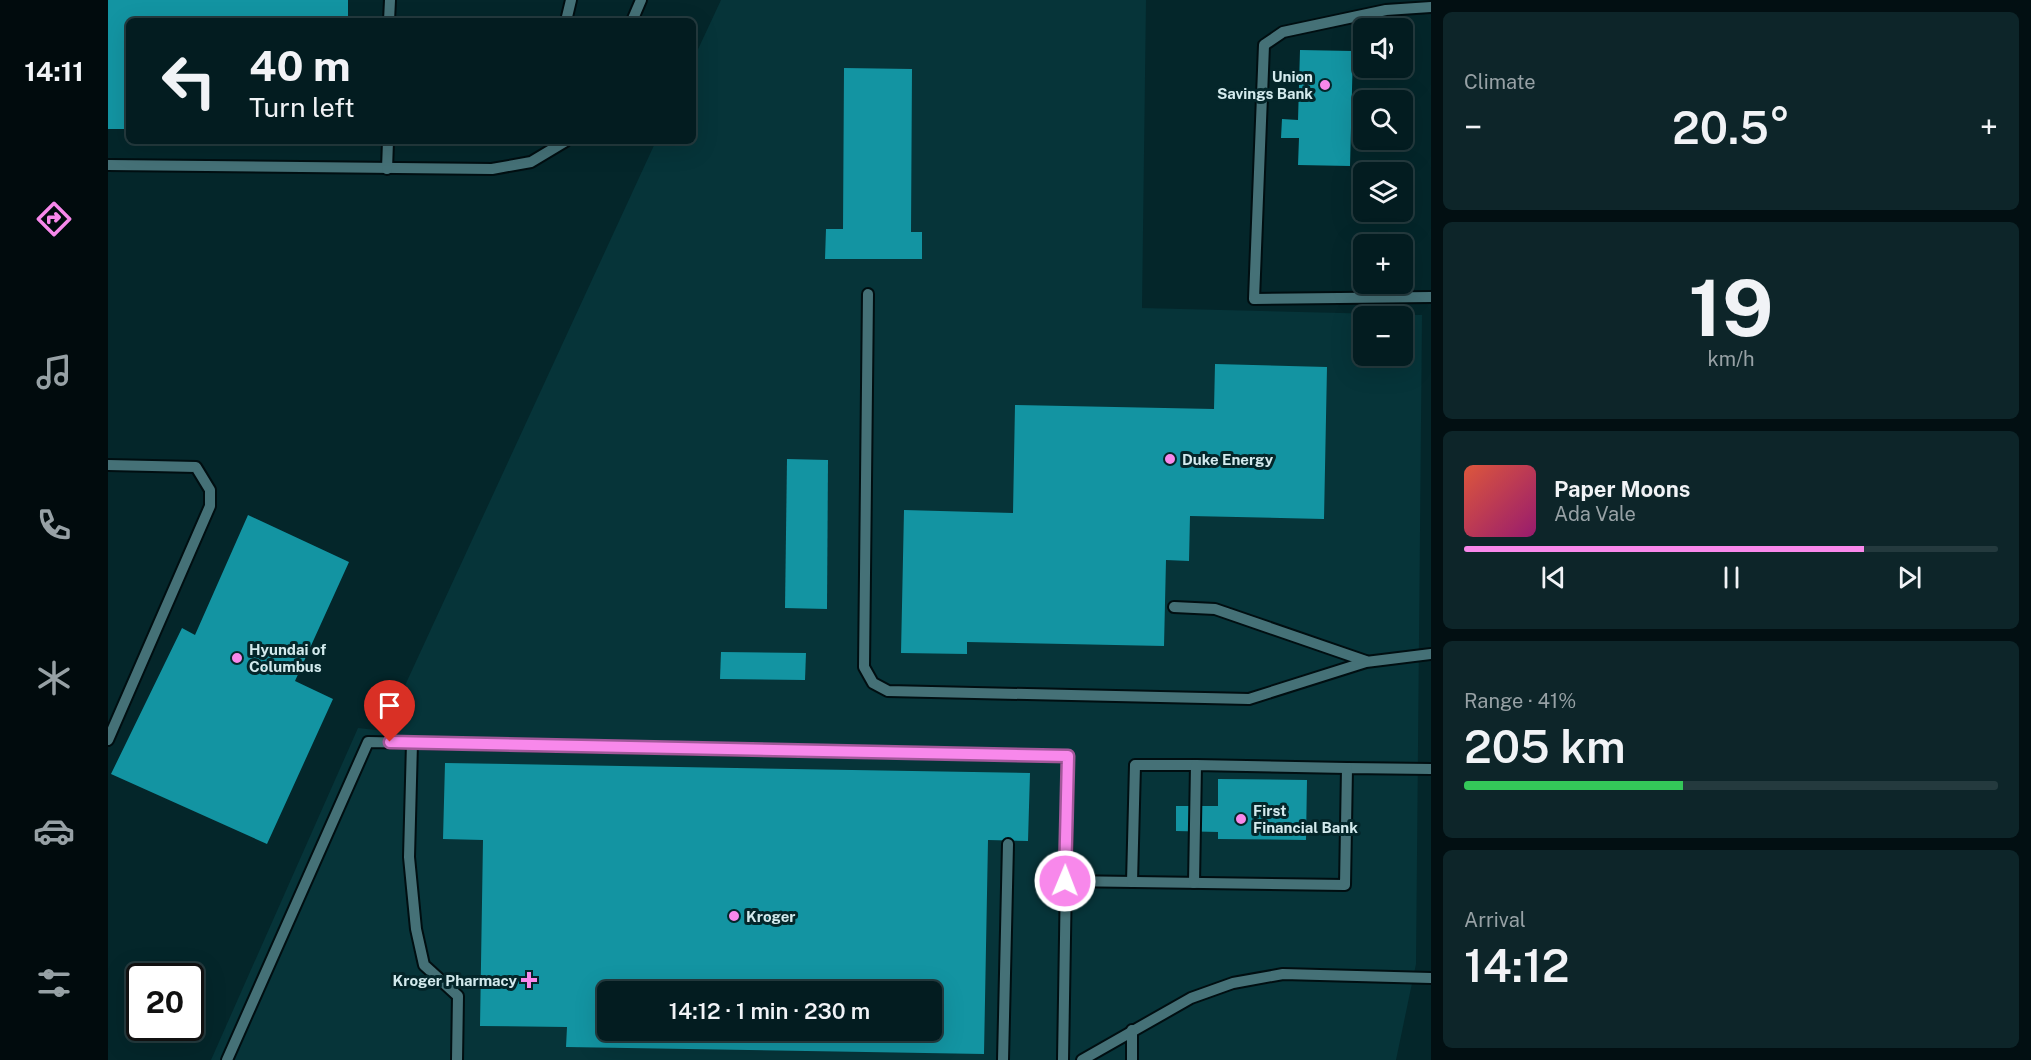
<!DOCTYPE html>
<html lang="en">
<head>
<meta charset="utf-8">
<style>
  body { margin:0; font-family:"Public Sans",sans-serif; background:#0d2529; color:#f1f3f6; height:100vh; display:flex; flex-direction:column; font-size:22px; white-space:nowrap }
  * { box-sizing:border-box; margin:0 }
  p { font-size:20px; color:#97a1a5 }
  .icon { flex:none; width:33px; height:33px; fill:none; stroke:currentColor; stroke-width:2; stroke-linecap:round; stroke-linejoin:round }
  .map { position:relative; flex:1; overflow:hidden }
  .side { display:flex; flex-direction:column; gap:12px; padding:12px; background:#020f12; width:600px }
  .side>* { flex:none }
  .top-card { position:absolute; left:18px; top:18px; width:570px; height:126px; border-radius:9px; box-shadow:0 6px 24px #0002,0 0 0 2px #243a3e; background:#031c20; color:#f1f3f6; overflow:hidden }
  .tools { position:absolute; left:1245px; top:18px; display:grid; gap:12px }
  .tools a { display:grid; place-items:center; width:60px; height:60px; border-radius:9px; background:#031c20; box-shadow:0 6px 24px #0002,0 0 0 2px #243a3e; font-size:30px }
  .speed { position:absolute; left:18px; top:963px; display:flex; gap:12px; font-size:30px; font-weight:700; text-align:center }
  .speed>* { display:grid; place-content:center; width:78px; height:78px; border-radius:50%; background:#031c20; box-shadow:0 6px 24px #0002,0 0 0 2px #243a3e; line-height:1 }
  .speed .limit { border:3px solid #111; border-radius:9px; background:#fff; color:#111 }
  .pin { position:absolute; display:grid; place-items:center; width:51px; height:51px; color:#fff; margin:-62px -26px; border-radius:50% 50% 50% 0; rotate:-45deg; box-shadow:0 0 6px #0007 }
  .pin .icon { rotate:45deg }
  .me { position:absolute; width:66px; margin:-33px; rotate:1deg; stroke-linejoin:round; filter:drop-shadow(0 0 4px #0008) }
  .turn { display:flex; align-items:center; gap:21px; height:126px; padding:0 24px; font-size:27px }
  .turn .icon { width:78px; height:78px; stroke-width:2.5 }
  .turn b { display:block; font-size:42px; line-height:51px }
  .big { font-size:45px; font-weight:600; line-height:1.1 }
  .side .tile { flex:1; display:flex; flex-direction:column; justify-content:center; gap:9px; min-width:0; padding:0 21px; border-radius:9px; background:#0d2529 }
  .side .dial { align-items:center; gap:0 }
  .dial b { font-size:78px; line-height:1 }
  .song { display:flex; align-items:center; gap:18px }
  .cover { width:72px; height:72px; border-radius:9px; background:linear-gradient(135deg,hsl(10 70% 55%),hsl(320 70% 35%)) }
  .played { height:6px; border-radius:3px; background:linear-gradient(90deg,#f888eb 75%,#243a3e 75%) }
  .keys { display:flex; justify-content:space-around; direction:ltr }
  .heat { display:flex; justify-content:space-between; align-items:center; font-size:33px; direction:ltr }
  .charge { height:9px; border-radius:4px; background:linear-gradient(90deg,#34c759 41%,#243a3e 0) }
  .trip { position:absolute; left:489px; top:981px; width:345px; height:60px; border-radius:9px; background:#031c20; box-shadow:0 6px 24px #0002,0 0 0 2px #243a3e; font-weight:600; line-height:60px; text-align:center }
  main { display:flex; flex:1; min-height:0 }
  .tabs { display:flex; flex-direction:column; width:108px; justify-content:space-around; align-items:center; background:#010b0d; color:#97a1a5 }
  .tabs .icon { width:42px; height:42px }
  .tabs .current { color:#f888eb }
  .tabs b { font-size:27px; color:#f1f3f6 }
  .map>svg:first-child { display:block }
  .built { fill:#063439; fill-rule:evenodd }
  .building { fill:#1394a2; fill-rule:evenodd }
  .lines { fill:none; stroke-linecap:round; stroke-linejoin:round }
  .service-casing { stroke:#000e11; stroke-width:14 }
  .service { stroke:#457177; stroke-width:10 }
  .route-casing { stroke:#a15899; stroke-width:15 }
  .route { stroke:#f888eb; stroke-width:10 }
  .poi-dot { fill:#f888eb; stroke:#04262a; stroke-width:2 }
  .labels { text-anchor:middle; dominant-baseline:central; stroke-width:6; stroke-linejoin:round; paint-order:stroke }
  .poi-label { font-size:15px; font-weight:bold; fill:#d3eaed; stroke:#04262a; text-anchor:start }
</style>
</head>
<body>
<main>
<nav class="tabs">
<b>14:11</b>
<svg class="icon current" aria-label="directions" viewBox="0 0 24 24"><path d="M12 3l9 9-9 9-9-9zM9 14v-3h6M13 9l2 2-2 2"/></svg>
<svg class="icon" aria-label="music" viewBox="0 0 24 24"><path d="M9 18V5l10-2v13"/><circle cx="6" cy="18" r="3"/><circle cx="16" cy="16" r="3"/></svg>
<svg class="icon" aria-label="phone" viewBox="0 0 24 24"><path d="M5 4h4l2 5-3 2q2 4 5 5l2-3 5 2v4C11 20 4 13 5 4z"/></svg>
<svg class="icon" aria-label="climate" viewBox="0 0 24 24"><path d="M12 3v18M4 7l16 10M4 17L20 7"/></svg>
<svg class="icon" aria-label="car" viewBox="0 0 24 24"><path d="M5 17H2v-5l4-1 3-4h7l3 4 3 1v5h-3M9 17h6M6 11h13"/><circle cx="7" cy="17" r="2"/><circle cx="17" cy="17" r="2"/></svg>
<svg class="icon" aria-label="filters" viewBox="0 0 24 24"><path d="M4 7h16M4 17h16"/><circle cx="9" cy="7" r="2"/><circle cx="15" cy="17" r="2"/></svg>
</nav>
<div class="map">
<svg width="1323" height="1060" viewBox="0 0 1323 1060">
  <rect width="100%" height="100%" fill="#04262a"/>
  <!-- built -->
  <path class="built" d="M613 0H1038L1034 308 1314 315 1308 964 1288 1060H103L250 728 276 731 548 141H585V60ZM1256 316H1294V356H1256ZM500 992H824V1030H500Z"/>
  <!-- building -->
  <g class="building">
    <polygon points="0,0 240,0 240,21 21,21 21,129 0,129"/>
    <polygon points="1192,50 1245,51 1242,166 1190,165 1191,138 1173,138 1174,119 1190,120"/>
    <polygon points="736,68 804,69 803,232 814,232 814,259 717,259 718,229 735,229"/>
    <polygon points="1107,364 1219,367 1216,519 1082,516 1081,561 1058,560 1056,646 859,642 859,654 793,653 796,510 905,513 907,405 1106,409"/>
    <polygon points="679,459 720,460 719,609 677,608"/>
    <polygon points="140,515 241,562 187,681 225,699 159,844 3,774 74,628 87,635"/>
    <polygon points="613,652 698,653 697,680 612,679"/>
    <path d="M337 763 922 773 920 841 880 840 876 1054 458 1047 459 1027 372 1026 375 840 335 839ZM500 992H824V1030H500Z"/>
    <polygon points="1110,779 1199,780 1198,840 1110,839 1110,832 1068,831 1068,806 1110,806"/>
  </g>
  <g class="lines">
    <defs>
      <g id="service">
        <polyline points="1323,7 1278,10 1175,32 1156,45 1146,299 1323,297"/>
        <polyline points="281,21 282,0"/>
        <polyline points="458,21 463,0"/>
        <polyline points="524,21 533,0"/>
        <polyline points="0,165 384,169 423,162 458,141"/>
        <polyline points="279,169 280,141"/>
        <polyline points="760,294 756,667 765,683 780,691 1141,699 1258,662 1323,654"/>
        <polyline points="0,465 88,467 102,490 102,506 0,740"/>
        <polyline points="1066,607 1107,609 1258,661"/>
        <polyline points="304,743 301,857 308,929 316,965 350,996 349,1060"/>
        <polyline points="957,881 1237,885 1239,768 1323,769"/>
        <polyline points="1024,882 1027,765 1088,765"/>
        <polyline points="1086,883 1088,765 1239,768"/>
        <polyline points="119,1060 260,742 960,756 955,1060"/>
        <polyline points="895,1060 900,844"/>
        <polyline points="974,1060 1083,998 1125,983 1175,974 1323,978"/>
        <polyline points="1024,1060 1024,1030"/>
      </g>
    </defs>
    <!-- service casing -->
    <use href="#service" class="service-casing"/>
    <!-- service -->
    <use href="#service" class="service"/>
  </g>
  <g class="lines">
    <defs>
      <polyline id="route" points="282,742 960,756 957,881"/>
    </defs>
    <!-- route casing -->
    <use href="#route" class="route-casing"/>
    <!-- route -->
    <use href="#route" class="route"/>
  </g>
  <!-- markers -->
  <g class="poi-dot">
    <circle cx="1217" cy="85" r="6"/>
    <circle cx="1062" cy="459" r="6"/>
    <circle cx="129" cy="658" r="6"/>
    <circle cx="1133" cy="819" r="6"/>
    <circle cx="626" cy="916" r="6"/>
    <path d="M418 971h6v6h6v6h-6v6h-6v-6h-6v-6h6z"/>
  </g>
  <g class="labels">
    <!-- poi labels -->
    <g class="poi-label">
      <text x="1205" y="76" text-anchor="end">Union<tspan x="1205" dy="17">Savings Bank</tspan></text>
      <text x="1074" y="459">Duke Energy</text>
      <text x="141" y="649">Hyundai of<tspan x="141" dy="17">Columbus</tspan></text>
      <text x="1145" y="810">First<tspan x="1145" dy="17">Financial Bank</tspan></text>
      <text x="638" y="916">Kroger</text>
      <text x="409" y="980" text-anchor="end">Kroger Pharmacy</text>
    </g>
  </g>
</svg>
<div class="tools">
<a><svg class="icon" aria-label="sound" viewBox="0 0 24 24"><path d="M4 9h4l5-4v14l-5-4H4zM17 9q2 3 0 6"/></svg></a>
<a><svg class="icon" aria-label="search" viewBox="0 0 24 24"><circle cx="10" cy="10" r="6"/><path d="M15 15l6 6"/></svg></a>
<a><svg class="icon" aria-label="layers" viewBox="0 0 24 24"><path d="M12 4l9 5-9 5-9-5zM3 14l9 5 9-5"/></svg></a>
<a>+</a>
<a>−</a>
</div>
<div class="speed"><div class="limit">20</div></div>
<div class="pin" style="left:282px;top:742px;background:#d93025"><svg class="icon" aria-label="arrive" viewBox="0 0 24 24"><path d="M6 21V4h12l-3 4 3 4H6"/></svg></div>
<svg class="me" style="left:957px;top:881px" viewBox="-20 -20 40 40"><circle r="17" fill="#f888eb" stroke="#fff" stroke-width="3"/><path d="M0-11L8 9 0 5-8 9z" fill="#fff"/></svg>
<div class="trip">14:12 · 1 min · 230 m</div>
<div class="top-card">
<div class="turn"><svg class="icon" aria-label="left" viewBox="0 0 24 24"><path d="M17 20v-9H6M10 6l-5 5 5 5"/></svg><div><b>40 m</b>Turn left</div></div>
</div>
</div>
<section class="side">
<div class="tile"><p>Climate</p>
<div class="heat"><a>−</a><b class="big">20.5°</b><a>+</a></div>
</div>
<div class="tile dial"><b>19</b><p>km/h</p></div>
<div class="tile">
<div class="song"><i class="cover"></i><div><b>Paper Moons</b><p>Ada Vale</p></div></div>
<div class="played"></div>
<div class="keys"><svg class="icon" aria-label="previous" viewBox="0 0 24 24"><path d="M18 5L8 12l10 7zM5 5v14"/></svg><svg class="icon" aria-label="pause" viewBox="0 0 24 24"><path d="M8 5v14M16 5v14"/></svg><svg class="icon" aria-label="next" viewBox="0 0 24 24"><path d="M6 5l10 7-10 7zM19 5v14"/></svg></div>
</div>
<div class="tile"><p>Range · 41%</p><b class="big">205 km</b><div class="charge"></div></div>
<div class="tile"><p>Arrival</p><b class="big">14:12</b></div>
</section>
</main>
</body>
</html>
